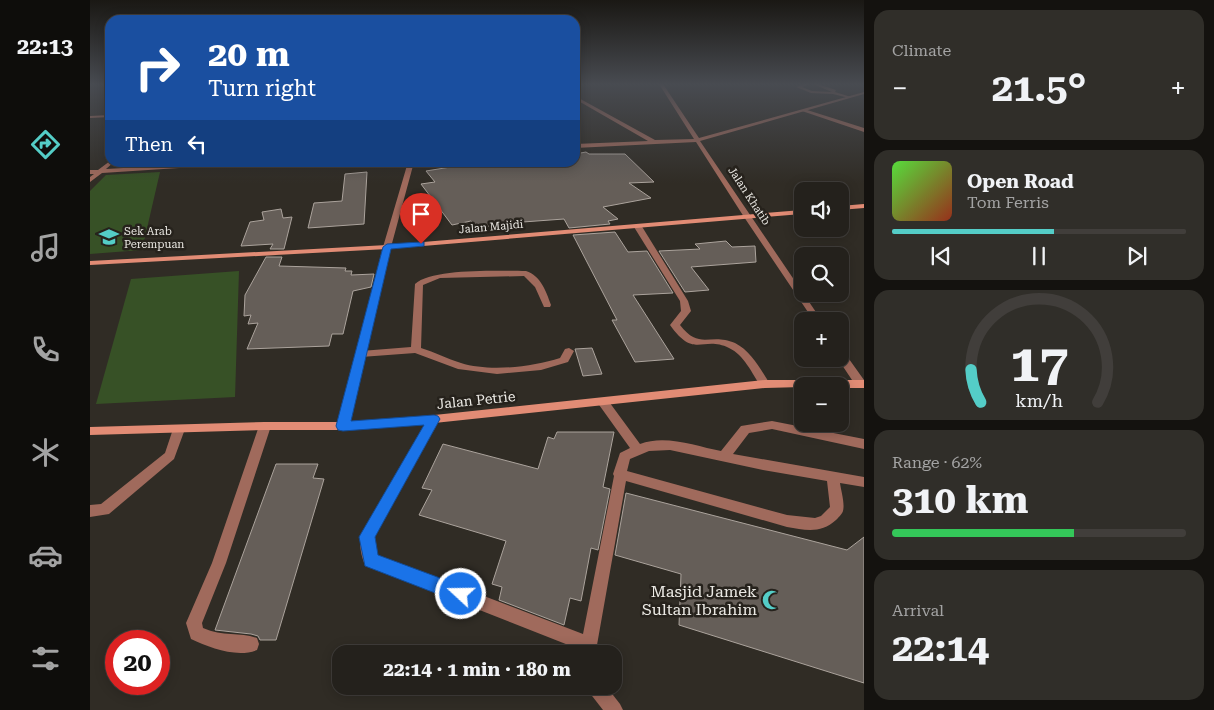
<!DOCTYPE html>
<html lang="en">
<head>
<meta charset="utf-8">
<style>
  body { margin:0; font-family:"Roboto Serif",serif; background:#302e29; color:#f1f3f6; height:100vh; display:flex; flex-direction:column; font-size:19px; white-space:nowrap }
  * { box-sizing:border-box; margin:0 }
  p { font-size:16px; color:#a3a3a3 }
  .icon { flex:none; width:28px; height:28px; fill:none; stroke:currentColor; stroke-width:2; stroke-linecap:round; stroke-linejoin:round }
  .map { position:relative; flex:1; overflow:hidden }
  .sheet { display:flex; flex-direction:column; gap:10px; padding:10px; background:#14120f; width:350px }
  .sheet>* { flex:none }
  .banner { position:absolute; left:15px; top:15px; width:475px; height:152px; border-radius:15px; box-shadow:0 2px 12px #0003,0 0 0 1px #413e3b; background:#1a4fa0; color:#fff; overflow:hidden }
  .fabs { position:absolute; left:704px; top:182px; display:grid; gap:10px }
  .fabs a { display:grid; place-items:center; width:55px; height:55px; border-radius:10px; background:#24211c; box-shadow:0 2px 12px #0003,0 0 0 1px #413e3b; font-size:25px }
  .speed { position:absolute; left:15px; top:630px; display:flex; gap:10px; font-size:25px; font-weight:700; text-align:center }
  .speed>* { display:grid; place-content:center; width:65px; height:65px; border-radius:50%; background:#24211c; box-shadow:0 2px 12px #0003,0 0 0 1px #413e3b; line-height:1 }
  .speed .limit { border:8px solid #d22; background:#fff; color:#111 }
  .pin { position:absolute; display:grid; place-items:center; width:42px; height:42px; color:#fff; margin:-51px -21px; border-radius:50% 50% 50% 0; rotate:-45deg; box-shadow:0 0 5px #0007 }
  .pin .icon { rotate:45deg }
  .me { position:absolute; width:55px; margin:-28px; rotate:291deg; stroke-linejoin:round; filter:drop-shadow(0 0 4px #0008) }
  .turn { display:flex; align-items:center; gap:18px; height:105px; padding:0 20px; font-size:22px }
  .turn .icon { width:65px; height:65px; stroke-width:2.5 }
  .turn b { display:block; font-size:35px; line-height:42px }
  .then { display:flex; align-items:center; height:48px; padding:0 20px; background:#0003; gap:10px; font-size:19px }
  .big { font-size:38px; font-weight:700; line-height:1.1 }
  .sheet .card { flex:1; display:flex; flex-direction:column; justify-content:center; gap:8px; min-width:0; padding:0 18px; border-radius:15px; background:#302e29 }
  .sheet .dial { align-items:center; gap:0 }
  .dial svg { height:130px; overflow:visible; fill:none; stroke:#413e3b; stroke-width:7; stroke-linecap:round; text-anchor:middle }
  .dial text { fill:#f1f3f6; stroke:none }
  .song { display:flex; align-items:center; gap:15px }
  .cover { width:60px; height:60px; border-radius:8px; background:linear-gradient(135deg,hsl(110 70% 55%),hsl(10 70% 35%)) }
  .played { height:5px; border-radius:2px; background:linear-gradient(90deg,#54cdc7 55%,#413e3b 55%) }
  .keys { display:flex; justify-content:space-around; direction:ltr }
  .heat { display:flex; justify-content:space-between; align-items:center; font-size:28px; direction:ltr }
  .charge { height:8px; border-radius:4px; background:linear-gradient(90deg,#34c759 62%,#413e3b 0) }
  .trip { position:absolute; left:242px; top:645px; width:290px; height:50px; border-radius:15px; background:#24211c; box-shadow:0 2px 12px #0003,0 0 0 1px #413e3b; font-weight:700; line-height:50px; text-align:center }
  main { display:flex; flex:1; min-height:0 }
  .dock { display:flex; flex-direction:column; width:90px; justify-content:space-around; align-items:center; background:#0e0d0b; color:#a3a3a3 }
  .dock .icon { width:35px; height:35px }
  .dock .current { color:#54cdc7 }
  .dock b { font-size:22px; color:#f1f3f6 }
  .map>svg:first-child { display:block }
  .green { fill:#375126 }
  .building { fill:#655e58; stroke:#aba39c }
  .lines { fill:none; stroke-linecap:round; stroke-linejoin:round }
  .lane { fill:#a06a5c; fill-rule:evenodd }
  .street { fill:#a06a5c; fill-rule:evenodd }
  .secondary { fill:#e28c75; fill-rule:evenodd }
  .route { fill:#1a73e8; stroke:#114b97 }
  .labels { text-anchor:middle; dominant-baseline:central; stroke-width:5; stroke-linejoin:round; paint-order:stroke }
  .far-street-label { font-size:11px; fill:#ebe9e4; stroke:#26221c }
  .far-poi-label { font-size:11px; fill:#ebe9e4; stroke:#26221c; text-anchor:start }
  .street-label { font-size:14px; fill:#ebe9e4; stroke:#26221c }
  .near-poi-label { font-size:16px; fill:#ebe9e4; stroke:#26221c; text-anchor:end }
</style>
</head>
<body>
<main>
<nav class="dock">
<b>22:13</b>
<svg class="icon current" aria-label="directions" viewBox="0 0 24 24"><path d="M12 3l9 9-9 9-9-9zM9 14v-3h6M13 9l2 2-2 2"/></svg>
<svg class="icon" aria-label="music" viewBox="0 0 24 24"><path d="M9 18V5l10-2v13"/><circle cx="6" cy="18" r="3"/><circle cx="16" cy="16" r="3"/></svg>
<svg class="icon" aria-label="phone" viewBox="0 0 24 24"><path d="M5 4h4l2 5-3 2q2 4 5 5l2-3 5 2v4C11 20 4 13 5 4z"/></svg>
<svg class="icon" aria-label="climate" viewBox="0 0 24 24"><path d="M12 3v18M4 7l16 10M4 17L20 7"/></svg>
<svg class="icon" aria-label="car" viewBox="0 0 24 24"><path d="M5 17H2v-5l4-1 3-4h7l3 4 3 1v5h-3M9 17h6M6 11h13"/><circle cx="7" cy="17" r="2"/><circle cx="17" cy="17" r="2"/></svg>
<svg class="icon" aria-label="filters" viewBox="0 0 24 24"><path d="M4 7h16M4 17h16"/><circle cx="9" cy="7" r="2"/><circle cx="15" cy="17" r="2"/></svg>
</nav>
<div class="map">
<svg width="774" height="710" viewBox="0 0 774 710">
  <rect width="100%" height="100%" fill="#302c25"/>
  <!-- green -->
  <g class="green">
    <polygon points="70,172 52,250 0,254 0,191 16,175"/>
    <polygon points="149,271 145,397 6,404 41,279"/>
  </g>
  <!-- building -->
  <g class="building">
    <polygon points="496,152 499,154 535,154 564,182 539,183 561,198 513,207 528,219 518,221 520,224 479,228 474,219 419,223 387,228 381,221 362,225 331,184 345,182 336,171 373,165 373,162 485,162 485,154"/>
    <polygon points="277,172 274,224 218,228 224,203 252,201 255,174"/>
    <polygon points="191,209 193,218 202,217 194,249 180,249 183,244 151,246 160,222 174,220 172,212"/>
    <polygon points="525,232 538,252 557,251 583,293 543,295 584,359 545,362 522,320 527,320 483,235"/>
    <polygon points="636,241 642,247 665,246 666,262 601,267 619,290 595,292 569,251 610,249 605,244"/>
    <polygon points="176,257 192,257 189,266 256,268 255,271 262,271 261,275 284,274 281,287 263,291 253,334 242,334 239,346 157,349 168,323 158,324 161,315 154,316 155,295"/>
    <polygon points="502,348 512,374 493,376 485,349"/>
    <polygon points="467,432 524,432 513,487 520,489 508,550 501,548 491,601 480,598 474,625 409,600 412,587 402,584 416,541 329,515 342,490 332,488 353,444 448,469 458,437 464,439"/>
    <polygon points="186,464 228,464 223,478 234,479 186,640 170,640 168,636 161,634 125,630"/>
    <polygon points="536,493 757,550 774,537 774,683 589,625 591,574 525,555"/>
  </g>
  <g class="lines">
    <!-- lane -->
    <g class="lane">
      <polygon points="714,84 720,84 712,87 722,91 742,92 723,84 728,84 746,90 745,92 761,97 759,98 743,94 721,93 706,87"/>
      <polygon points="714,109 774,128 774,132 712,111"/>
      <polygon points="20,115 20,117 0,118 0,116"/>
      <path d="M545 225H551L598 301 601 311 590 325C610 351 620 332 645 343 661 351 671 370 680 384L679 387H671C662 373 654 355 639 348 612 335 605 360 580 325L591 311 590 301 544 227Z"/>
      <path d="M436 271C451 276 456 291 461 305L460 307H454L445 287 434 276 350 278 333 285 331 348C345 352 357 359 371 363 399 372 442 367 470 358L475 349 479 348 484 351 478 362 451 370 407 374 368 369 325 353 271 357 266 354 271 351 321 347 325 284C342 268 411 271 436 271Z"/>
      <path d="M513 398 517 399 550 444C575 434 606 446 631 451L651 426 682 421 774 439V449L682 429 659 433 643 454 774 477V487L750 483C751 491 755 503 753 511 752 514 748 518 746 520 731 534 715 530 697 527L536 481 507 645V654H491V650L275 565C271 556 268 541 272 533L340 416H348L350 419 284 538 287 555 493 634 524 476 523 474 530 453 540 448 507 402 509 399ZM580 450 673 470 737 481 740 507 731 516 725 518 697 515 537 471 540 459 559 451Z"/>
      <path d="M175 422 179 423 181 426 136 563 112 623 113 628C133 637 151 632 167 638L169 644 167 650C147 658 120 648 101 639L96 623 122 563 169 426 171 423Z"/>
      <polygon points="89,425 93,426 95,429 84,459 19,514 0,517 0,505 11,504 75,453 83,429 85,426"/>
      <polygon points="497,686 516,686 530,704 533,710 513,710 499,692"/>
    </g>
    <!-- street -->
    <g class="street">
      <polygon points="569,84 573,84 609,138 774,92 774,94 610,141 732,321 724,321 654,217 606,142 485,148 485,144 558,141 485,99 485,96 565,140 604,139"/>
      <polygon points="20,161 20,162 24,162 16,169 138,162 181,162 12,173 0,182 0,177 4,174 0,174 0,170 8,170"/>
      <polygon points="318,162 324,162 301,247 259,426 257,429 253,430 249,429 247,426 293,247"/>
      <polygon points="750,351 754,352 774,380 774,386 766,386 748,359 750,359"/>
    </g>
    <!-- secondary -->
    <g class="secondary">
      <polygon points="774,204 774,208 750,210 750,206"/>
      <polygon points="712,210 712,214 297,249 0,265 0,261 297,245"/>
      <polygon points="675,380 774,380 774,388 750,388 750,386 675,388 316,426 253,430 175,430 0,435 0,427 175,422 253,422 316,418"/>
    </g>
  </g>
  <!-- sky -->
  <linearGradient id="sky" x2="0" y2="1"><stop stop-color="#1a1814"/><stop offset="0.46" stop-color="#484b51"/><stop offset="1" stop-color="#484b51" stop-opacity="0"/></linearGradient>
  <rect width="774" height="183" fill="url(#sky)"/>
  <!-- route -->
  <polygon class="route" points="331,242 334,242 334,246 301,249 261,421 344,415 348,416 350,419 285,537 288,555 377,588 380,594 377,600 371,603 275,566 269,537 334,425 253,431 248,430 246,426 293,247 297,244"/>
  <!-- icons -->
  <defs>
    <symbol id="school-bare" viewBox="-9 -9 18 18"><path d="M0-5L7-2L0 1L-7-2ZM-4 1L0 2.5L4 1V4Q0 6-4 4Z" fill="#54cdc7" stroke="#26221c" stroke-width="2.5" paint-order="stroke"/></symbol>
    <symbol id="mosque-bare" viewBox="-9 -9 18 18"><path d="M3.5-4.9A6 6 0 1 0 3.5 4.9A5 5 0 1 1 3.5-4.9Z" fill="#54cdc7" stroke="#26221c" stroke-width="2.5" paint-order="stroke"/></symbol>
  </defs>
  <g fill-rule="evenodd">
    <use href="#school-bare" x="5" y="223" width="28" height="28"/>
    <use href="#mosque-bare" x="668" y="586" width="28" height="28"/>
  </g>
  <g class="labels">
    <!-- far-street labels -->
    <g class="far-street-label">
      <text transform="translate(659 196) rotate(57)">Jalan Khatib</text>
      <text transform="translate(401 227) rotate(-5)">Jalan Majidi</text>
    </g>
    <!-- far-poi labels -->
    <g class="far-poi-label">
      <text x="34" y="231">Sek Arab<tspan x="34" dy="13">Perempuan</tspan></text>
    </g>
    <!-- street labels -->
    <g class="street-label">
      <text transform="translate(386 400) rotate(-6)">Jalan Petrie</text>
    </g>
    <!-- near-poi labels -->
    <g class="near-poi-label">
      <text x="667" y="591">Masjid Jamek<tspan x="667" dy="18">Sultan Ibrahim</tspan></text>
    </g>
  </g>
</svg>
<div class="fabs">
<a><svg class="icon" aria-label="sound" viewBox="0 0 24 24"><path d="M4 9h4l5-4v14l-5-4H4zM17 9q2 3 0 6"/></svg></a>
<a><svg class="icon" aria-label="search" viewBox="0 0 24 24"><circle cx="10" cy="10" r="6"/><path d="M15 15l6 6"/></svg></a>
<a>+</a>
<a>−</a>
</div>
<div class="speed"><div class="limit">20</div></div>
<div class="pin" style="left:331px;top:244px;background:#d93025"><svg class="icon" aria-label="arrive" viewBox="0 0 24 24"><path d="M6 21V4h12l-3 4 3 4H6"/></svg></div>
<svg class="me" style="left:371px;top:594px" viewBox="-20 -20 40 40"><circle r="17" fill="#1a73e8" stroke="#fff" stroke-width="3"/><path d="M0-11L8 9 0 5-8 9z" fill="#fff"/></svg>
<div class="trip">22:14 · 1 min · 180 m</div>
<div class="banner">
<div class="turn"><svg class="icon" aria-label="right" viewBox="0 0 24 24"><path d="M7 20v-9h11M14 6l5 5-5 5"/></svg><div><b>20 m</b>Turn right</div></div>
<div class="then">Then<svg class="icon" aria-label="left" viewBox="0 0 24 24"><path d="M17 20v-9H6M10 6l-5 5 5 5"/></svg></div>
</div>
</div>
<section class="sheet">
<div class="card"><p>Climate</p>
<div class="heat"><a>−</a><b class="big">21.5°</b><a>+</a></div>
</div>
<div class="card">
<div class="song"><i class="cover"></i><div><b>Open Road</b><p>Tom Ferris</p></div></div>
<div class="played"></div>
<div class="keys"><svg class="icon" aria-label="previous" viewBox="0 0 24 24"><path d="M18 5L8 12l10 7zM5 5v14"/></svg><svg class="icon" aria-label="pause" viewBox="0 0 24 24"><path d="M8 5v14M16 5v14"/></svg><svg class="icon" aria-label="next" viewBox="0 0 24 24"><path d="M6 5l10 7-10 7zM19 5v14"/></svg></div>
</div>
<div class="card dial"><svg viewBox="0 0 100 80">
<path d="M14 69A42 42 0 1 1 86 69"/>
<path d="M14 69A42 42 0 0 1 8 49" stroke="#54cdc7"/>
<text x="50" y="56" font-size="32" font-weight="700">17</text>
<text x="50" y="72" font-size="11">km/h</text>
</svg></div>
<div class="card"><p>Range · 62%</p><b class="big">310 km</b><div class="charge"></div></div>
<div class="card"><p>Arrival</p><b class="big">22:14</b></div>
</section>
</main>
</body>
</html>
